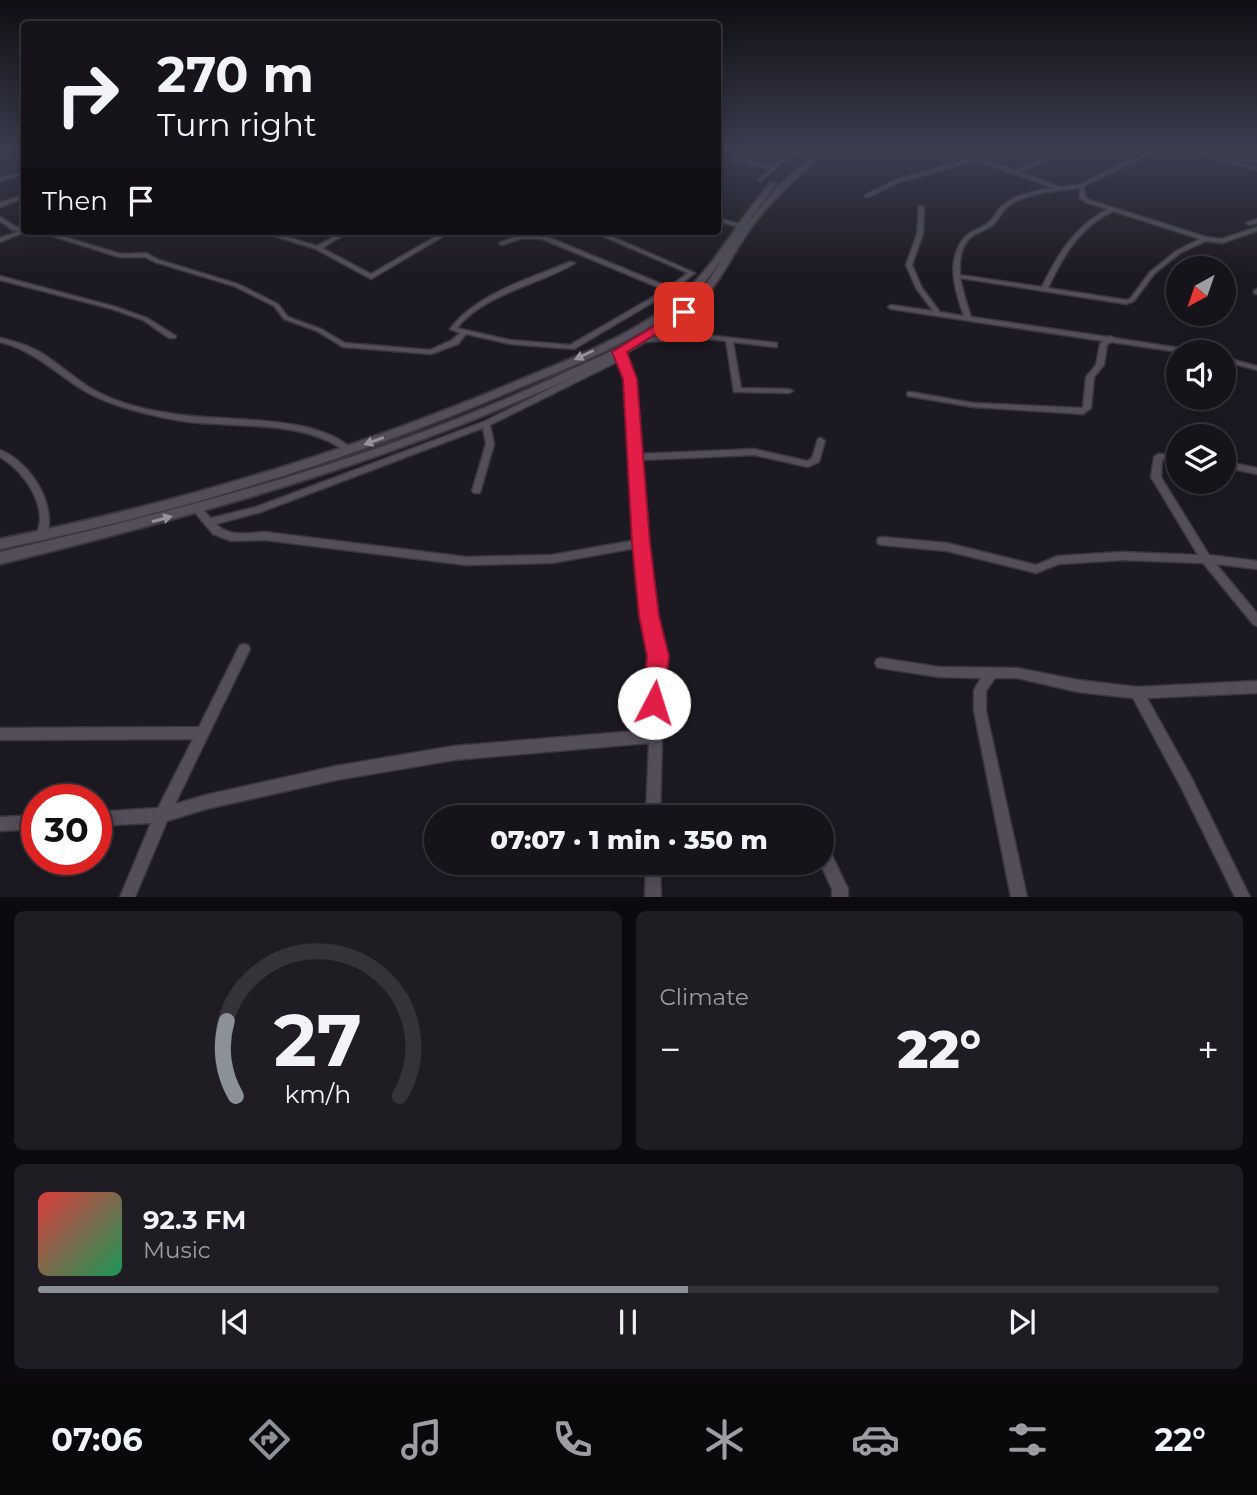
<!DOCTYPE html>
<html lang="en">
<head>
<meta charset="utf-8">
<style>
  body { margin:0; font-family:Montserrat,sans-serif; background:#1f1c23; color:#f1f3f6; height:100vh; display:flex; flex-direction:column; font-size:26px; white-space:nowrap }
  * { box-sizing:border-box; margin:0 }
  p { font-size:23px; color:#9e9ea2 }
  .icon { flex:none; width:38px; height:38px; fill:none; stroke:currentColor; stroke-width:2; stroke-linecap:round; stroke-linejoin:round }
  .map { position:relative; height:897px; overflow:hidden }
  .side { display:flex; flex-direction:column; gap:14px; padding:14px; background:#0c0a0e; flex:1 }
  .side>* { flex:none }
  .banner { position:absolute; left:21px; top:21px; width:700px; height:214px; border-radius:7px; box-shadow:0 4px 18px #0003,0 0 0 2px #353239; background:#16131a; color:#f1f3f6; overflow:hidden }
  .needle { width:46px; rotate:220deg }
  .buttons { position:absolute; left:1166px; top:256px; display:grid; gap:14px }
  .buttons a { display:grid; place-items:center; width:70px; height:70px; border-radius:50%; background:#16131a; box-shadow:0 4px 18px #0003,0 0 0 2px #353239; font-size:35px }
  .speed { position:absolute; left:21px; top:784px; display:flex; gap:14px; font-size:35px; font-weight:700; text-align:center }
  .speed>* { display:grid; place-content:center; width:91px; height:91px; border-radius:50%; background:#16131a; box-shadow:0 4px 18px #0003,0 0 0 2px #353239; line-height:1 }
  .speed .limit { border:10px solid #d22; background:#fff; color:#111 }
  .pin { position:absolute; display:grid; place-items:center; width:60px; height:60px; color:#fff; margin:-30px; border-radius:14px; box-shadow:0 4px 10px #0006 }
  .me { position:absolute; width:77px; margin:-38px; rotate:5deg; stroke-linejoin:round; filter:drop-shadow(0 0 5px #0008) }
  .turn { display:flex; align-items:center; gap:24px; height:147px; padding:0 21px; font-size:32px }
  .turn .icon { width:91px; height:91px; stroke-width:2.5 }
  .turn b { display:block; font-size:49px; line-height:60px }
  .then { display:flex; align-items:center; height:66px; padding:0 21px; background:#0003; gap:14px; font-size:26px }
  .big { font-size:52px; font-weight:800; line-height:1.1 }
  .side .card { flex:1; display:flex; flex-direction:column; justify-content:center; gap:10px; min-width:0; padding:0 24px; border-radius:10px; background:#1f1c23 }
  .side .dial { align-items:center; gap:0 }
  .dial svg { height:182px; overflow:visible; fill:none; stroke:#353239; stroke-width:7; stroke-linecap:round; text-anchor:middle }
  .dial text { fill:#f1f3f6; stroke:none }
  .song { display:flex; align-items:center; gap:21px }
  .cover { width:84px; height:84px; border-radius:10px; background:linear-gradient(135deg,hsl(0 70% 55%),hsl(150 70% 35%)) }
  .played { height:7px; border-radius:4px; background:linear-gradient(90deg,#8c9099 55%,#353239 55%) }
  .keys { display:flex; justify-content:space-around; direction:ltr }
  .heat { display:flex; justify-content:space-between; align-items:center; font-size:38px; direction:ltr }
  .side .tiles { flex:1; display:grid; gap:14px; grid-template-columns:1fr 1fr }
  .card:last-child { grid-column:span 2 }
  .trip { position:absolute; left:424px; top:805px; width:410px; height:70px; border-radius:35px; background:#16131a; box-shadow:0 4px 18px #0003,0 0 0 2px #353239; font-weight:800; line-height:70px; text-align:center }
  .tab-bar { display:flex; height:112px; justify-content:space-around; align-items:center; background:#09080a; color:#9e9ea2 }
  .tab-bar .icon { width:49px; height:49px }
  .tab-bar .on { color:#8c9099 }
  .tab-bar b { font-size:32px; color:#f1f3f6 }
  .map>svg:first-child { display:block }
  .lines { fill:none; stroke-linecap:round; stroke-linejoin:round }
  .minor-casing { stroke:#39373d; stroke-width:3 }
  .secondary-casing { stroke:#39373d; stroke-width:4 }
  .minor { fill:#534e59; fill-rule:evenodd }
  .secondary { fill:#534e59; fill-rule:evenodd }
  .oneway { fill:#97939c }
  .route { fill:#e11d48; stroke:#92132f; stroke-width:2 }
</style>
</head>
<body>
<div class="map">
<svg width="1257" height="897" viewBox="0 0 1257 897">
  <rect width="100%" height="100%" fill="#1d1922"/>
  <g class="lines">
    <defs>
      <g id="minor">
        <polygon points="772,150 781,150 809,155 807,156 792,154 761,181 759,180 759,179 771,169 734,160 736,159 773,166 788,153"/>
        <path d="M1152 150H1157L1084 186 1085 197 1089 200 1206 237 1222 239 1257 227V231L1222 243 1206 241 1180 253 1154 274 1134 301 1126 304 960 278 965 298 971 317 1108 337 1111 336 1114 338 1193 350 1196 352H1178L1111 342 1107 345 1104 365 1094 377 1091 408 1083 414 973 407 908 396 907 394 908 392H911L973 403 1081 408 1083 407 1086 377 1096 365 1100 344 1103 341 891 309 888 307 891 305 933 311 916 288 906 265 917 234 919 206 924 207 923 234 912 265 922 288 940 312 964 316C955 291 945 259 965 237 971 230 981 229 988 223 994 219 996 211 1002 206 1016 194 1036 191 1054 188L977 160 899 182 869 197H865V195L895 180 973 158 969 156 971 155 1016 171 1050 154H1054V156L1020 172 1060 187 1078 185ZM1077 188H1080V198L1085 202 1108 209C1075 226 1057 255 1042 287L960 275C959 260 961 243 974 235 981 231 988 229 994 224 998 220 1000 215 1003 211 1018 193 1055 191 1077 188ZM1113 211 1200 239 1176 251 1150 272 1130 299 1126 300 1048 288C1064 254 1079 228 1113 211Z"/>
        <polygon points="1187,150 1193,150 1257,168 1257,170"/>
        <polygon points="24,172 24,174 0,181 0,178"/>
        <polygon points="22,195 24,195 24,198 0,207 0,203"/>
        <polygon points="0,217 16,227 24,227 24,231 27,231 0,242 0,238 20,231 13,230 0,221"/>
        <polygon points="718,218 740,224 741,225 738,227 718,221"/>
        <polygon points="1257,219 1257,223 1249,225 1246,223"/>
        <path d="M36 231H45L121 254 146 253 159 260 238 284 278 304 288 317 321 329 345 343 430 350 452 340 460 333 450 329C476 294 530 278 570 262L575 263C539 285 485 293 457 328L510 340 570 345 665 290 542 239 523 238 502 245 499 243 523 234 545 236 669 287 688 273 591 231H599L695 273 672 291 574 349 510 344 466 334 458 344 431 354 343 347 317 331 284 319 274 306 234 286 155 262 145 257H119Z"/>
        <polygon points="258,231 267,231 317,246 344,231 351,231 322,248 371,274 445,231 452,231 371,279 316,249"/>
        <polygon points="0,276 116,307 147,318 176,336 175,338 169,338 143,320 112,309 0,280"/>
        <polygon points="1257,289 1257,294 1254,293 1254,291"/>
        <polygon points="707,335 777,343 777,347 774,347 733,342 741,388 789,389 793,391 789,393 734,392 726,341 707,339 641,342 637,340 641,338"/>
        <path d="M0 338C14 341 27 345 40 352 58 363 74 378 92 389 115 402 142 409 168 413 220 423 314 412 353 450L349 453 346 452C340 448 334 444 328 441 287 422 234 427 190 422 171 420 151 415 132 410 115 405 98 399 83 390 54 372 35 351 0 342Z"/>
        <path d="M616 350H622C639 367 638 429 639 454L754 449 807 461 812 458 818 439 821 438 825 441 819 462 808 467 754 455 640 460 646 543 655 616 664 656 660 817H646L649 743 454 760 336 780 206 809 167 821 135 897H120L151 823 96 826V812L158 808 193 739 0 740V728L199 727 240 645 244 644 248 645 250 649 175 804 206 795 336 766 454 746 649 730 652 656 643 616 636 548 552 563 466 565 265 540 231 541 213 534 192 509 194 507H200L211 518 256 507 483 422 618 355 615 352ZM621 360 626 379 636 540 552 555 466 557 265 532C248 533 229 537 216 524L261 512 483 428 486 444 472 491 474 493H480L494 444 490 425Z"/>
        <polygon points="1223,357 1257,366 1257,370 1223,361"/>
        <path d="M0 450C32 463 58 506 46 539L42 540 38 539 37 536C38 530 40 524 40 519 40 494 20 469 0 457Z"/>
        <polygon points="1158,454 1178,454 1178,460 1162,460 1161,477 1209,555 1257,561 1257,569 1216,564 1257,613 1257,626 1253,624 1203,563 1122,560 1059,564 1036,573 947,551 882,545 878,544 877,541 878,538 882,537 947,543 1036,565 1058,556 1122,552 1198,555 1151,477 1154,457"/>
        <polygon points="1223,461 1257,468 1257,474 1223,467"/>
        <polygon points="881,658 939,667 1017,668 1078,680 1137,687 1257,681 1257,693 1147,698 1191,777 1250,897 1235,897 1181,787 1133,698 1078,692 1017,678 995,678 986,691 986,711 1027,897 1011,897 974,711 974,690 981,678 939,677 881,668 877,667 875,663 877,659"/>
        <polygon points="804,807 809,809 813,817 798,817 797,814 799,809"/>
        <polygon points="37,815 37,829 0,831 0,817"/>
        <polygon points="821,841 826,843 845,883 848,888 848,897 832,897 832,889 820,863"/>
        <polygon points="646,863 660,863 661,897 645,897"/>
      </g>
      <g id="secondary">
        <path d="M820 150H826C802 174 776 194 756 221 733 250 720 287 691 311 642 350 580 375 523 399 355 472 178 520 0 564V552C188 508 375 460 551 379 598 357 650 337 690 302 706 288 716 269 727 251 715 270 701 289 683 303 634 343 572 366 514 390 348 461 177 513 0 549V539C175 504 345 453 510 384 567 360 630 338 678 298 716 266 738 219 771 183L776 184 744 227 778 187Z"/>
        <polygon points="1204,150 1214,150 1257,159 1257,163"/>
      </g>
    </defs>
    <!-- minor casing -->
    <use href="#minor" class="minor-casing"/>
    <!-- secondary casing -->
    <use href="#secondary" class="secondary-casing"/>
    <!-- minor -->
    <use href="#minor" class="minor"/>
    <!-- secondary -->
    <use href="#secondary" class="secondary"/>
  </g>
  <!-- one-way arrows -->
  <defs><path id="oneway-solid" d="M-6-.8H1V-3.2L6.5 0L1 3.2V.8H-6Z" transform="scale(1.75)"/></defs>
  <g class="oneway">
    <use href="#oneway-solid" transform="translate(584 355) rotate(154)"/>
    <use href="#oneway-solid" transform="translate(374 441) rotate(160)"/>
    <use href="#oneway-solid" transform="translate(162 519) rotate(-15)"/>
  </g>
  <!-- sky -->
  <linearGradient id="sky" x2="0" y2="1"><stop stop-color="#100e13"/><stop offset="0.55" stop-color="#3a3e4f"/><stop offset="1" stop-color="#3a3e4f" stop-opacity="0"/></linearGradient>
  <rect width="1257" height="275" fill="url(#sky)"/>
  <!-- route -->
  <polygon class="route" points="684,308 690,312 688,314 627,352 637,379 650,543 659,616 669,656 663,710 654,713 646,710 643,703 647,656 639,616 632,543 623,379 612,352"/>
</svg>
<div class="buttons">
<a><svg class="needle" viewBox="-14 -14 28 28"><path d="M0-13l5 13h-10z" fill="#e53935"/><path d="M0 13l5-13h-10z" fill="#9e9ea2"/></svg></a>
<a><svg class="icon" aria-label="sound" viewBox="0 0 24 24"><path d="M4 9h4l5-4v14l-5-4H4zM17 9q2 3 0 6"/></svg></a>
<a><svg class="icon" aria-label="layers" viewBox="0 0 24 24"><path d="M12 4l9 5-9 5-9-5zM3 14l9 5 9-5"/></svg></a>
</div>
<div class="speed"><div class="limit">30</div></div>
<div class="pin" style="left:684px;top:312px;background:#d93025"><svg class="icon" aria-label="arrive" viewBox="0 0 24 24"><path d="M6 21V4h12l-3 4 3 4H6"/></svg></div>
<svg class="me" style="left:654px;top:703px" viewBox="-20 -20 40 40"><circle r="19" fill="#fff"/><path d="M0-13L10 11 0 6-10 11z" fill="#e11d48"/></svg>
<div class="trip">07:07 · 1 min · 350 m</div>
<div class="banner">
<div class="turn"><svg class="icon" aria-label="right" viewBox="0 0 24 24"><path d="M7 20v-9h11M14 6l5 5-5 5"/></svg><div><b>270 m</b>Turn right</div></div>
<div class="then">Then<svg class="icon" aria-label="arrive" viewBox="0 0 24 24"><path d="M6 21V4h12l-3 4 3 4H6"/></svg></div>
</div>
</div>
<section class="side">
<div class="tiles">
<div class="card dial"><svg viewBox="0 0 100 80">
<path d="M14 69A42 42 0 1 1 86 69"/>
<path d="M14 69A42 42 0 0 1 10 36" stroke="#8c9099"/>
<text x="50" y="56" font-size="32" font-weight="700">27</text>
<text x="50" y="72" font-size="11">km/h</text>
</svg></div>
<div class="card"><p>Climate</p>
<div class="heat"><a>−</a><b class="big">22°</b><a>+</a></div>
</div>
<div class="card">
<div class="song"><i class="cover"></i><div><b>92.3 FM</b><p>Music</p></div></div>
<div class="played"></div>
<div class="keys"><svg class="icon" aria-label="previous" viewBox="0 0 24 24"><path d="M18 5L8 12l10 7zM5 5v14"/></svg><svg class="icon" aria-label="pause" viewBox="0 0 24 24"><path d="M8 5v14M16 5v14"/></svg><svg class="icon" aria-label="next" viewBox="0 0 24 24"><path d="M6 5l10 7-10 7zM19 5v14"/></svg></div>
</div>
</div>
</section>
<nav class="tab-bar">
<b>07:06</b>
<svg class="icon on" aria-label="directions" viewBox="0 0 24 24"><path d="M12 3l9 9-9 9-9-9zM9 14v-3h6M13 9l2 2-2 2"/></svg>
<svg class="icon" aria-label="music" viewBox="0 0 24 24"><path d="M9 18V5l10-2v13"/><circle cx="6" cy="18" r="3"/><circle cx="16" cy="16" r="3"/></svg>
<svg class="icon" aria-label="phone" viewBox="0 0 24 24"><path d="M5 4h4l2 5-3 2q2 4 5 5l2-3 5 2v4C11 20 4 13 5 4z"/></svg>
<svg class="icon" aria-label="climate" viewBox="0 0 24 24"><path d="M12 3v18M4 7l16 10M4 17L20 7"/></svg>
<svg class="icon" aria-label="car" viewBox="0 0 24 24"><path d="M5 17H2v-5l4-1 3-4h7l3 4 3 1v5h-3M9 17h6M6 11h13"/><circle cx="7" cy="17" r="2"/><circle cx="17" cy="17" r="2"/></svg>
<svg class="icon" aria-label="filters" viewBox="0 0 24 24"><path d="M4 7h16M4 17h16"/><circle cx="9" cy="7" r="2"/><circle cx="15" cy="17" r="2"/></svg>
<b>22°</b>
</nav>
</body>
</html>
